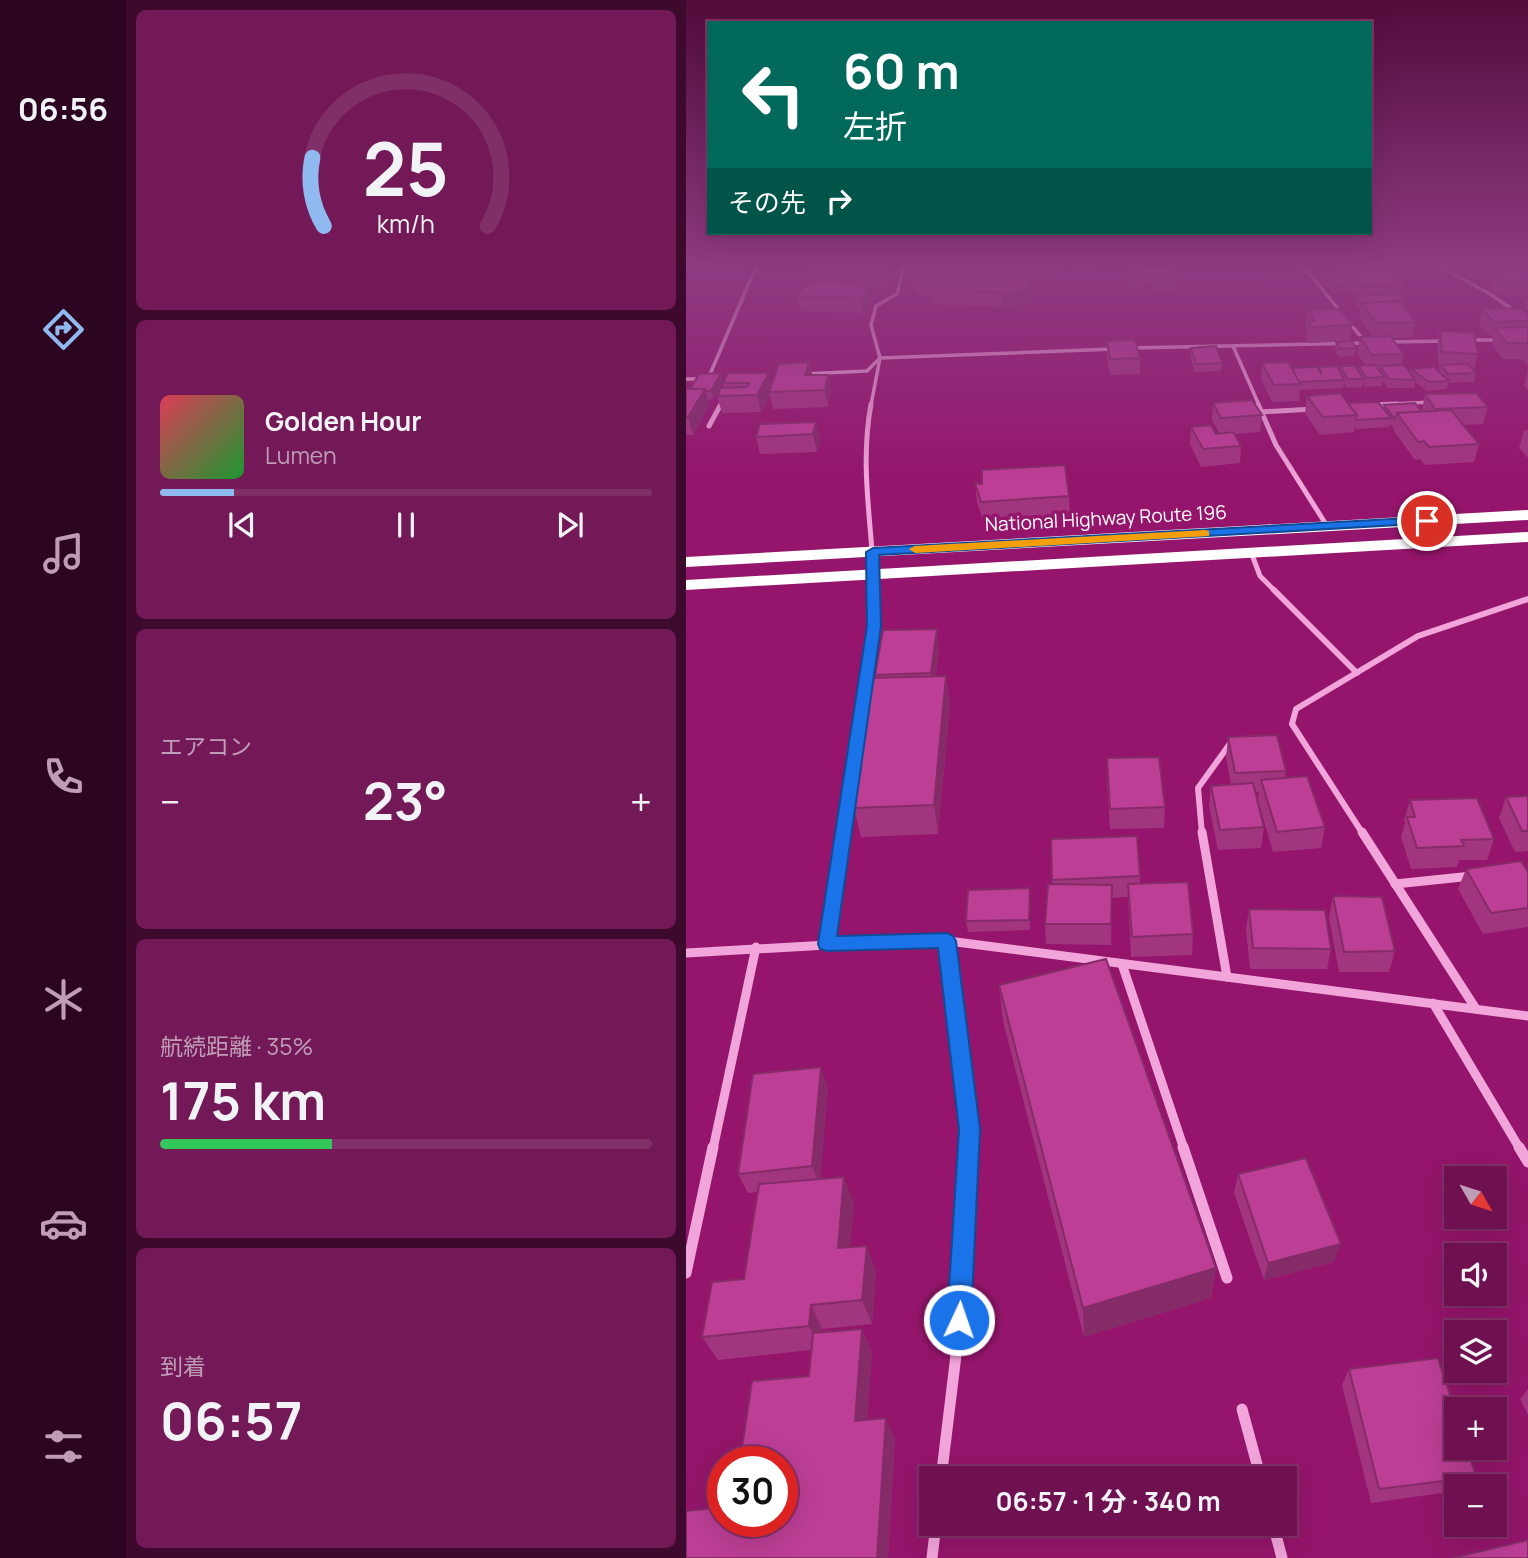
<!DOCTYPE html>
<html lang="ja">
<head>
<meta charset="utf-8">
<style>
  body { margin:0; font-family:Manrope,"Noto Sans JP",sans-serif; background:#741957; color:#f1f3f6; height:100vh; display:flex; flex-direction:column; font-size:26px; white-space:nowrap }
  * { box-sizing:border-box; margin:0 }
  p { font-size:23px; color:#c09db7 }
  .icon { flex:none; width:38px; height:38px; fill:none; stroke:currentColor; stroke-width:2; stroke-linecap:round; stroke-linejoin:round }
  .map { position:relative; flex:1; overflow:hidden }
  .side { display:flex; flex-direction:column; gap:10px; padding:10px; background:#3d092c; width:560px }
  .side>* { flex:none }
  .top-card { position:absolute; left:21px; top:21px; width:665px; height:214px; border-radius:0px; box-shadow:0 7px 28px #0002,0 0 0 2px #813067; background:#00695c; color:#fff; overflow:hidden }
  .needle { width:46px; rotate:129deg }
  .fabs { position:absolute; left:758px; top:1166px; display:grid; gap:14px }
  .fabs a { display:grid; place-items:center; width:63px; height:63px; border-radius:0px; background:#6f1050; box-shadow:0 7px 28px #0002,0 0 0 2px #813067; font-size:35px }
  .speed { position:absolute; left:21px; top:1446px; display:flex; gap:14px; font-size:35px; font-weight:700; text-align:center }
  .speed>* { display:grid; place-content:center; width:91px; height:91px; border-radius:50%; background:#6f1050; box-shadow:0 7px 28px #0002,0 0 0 2px #813067; line-height:1 }
  .speed .limit { border:10px solid #d22; background:#fff; color:#111 }
  .pin { position:absolute; display:grid; place-items:center; width:60px; height:60px; color:#fff; margin:-30px; border:4px solid #fff; border-radius:50%; box-shadow:0 2px 7px #0007 }
  .me { position:absolute; width:77px; margin:-38px; rotate:3deg; stroke-linejoin:round; filter:drop-shadow(0 0 5px #0008) }
  .turn { display:flex; align-items:center; gap:24px; height:147px; padding:0 21px; font-size:32px }
  .turn .icon { width:91px; height:91px; stroke-width:2.5 }
  .turn b { display:block; font-size:49px; line-height:60px }
  .then { display:flex; align-items:center; height:66px; padding:0 21px; background:#0003; gap:14px; font-size:26px }
  .big { font-size:52px; font-weight:700; line-height:1.1 }
  .side .tile { flex:1; display:flex; flex-direction:column; justify-content:center; gap:10px; min-width:0; padding:0 24px; border-radius:10px; background:#741957 }
  .side .dial { align-items:center; gap:0 }
  .dial svg { height:182px; overflow:visible; fill:none; stroke:#813067; stroke-width:7; stroke-linecap:round; text-anchor:middle }
  .dial text { fill:#f1f3f6; stroke:none }
  .song { display:flex; align-items:center; gap:21px }
  .cover { width:84px; height:84px; border-radius:10px; background:linear-gradient(135deg,hsl(350 70% 55%),hsl(130 70% 35%)) }
  .played { height:7px; border-radius:4px; background:linear-gradient(90deg,#90b9f0 15%,#813067 15%) }
  .keys { display:flex; justify-content:space-around; direction:ltr }
  .heat { display:flex; justify-content:space-between; align-items:center; font-size:38px; direction:ltr }
  .charge { height:10px; border-radius:5px; background:linear-gradient(90deg,#34c759 35%,#813067 0) }
  .trip { position:absolute; left:233px; top:1466px; width:378px; height:70px; border-radius:0px; background:#6f1050; box-shadow:0 7px 28px #0002,0 0 0 2px #813067; font-weight:700; line-height:70px; text-align:center }
  main { display:flex; flex:1; min-height:0 }
  .tabs { display:flex; flex-direction:column; width:126px; justify-content:space-around; align-items:center; background:#2c0620; color:#c09db7 }
  .tabs .icon { width:49px; height:49px }
  .tabs .on { color:#90b9f0 }
  .tabs b { font-size:32px; color:#f1f3f6 }
  .map>svg:first-child { display:block }
  .lines { fill:none; stroke-linecap:round; stroke-linejoin:round }
  .street-far4 { stroke:#f1a5da; stroke-width:3.5 }
  .street-far3 { stroke:#f1a5da; stroke-width:5 }
  .street-far2 { stroke:#f1a5da; stroke-width:6 }
  .street-far1 { stroke:#f1a5da; stroke-width:9 }
  .street { stroke:#f1a5da; stroke-width:11 }
  .highway { fill:#fff; fill-rule:evenodd }
  .wall { fill:#a23580; fill-rule:evenodd }
  .shaded-wall { fill:#842b68 }
  .building { fill:#bc3e95; stroke:#842b68; stroke-width:2 }
  .route { fill:#1a73e8; stroke:#114b97; stroke-width:2 }
  .slow { fill:#f59e0b }
  .labels { text-anchor:middle; dominant-baseline:central; stroke-width:7; stroke-linejoin:round; paint-order:stroke }
  .far-street-label { font-size:19px; fill:#fff; stroke:#94156b }
</style>
</head>
<body>
<main>
<nav class="tabs">
<b>06:56</b>
<svg class="icon on" aria-label="directions" viewBox="0 0 24 24"><path d="M12 3l9 9-9 9-9-9zM9 14v-3h6M13 9l2 2-2 2"/></svg>
<svg class="icon" aria-label="music" viewBox="0 0 24 24"><path d="M9 18V5l10-2v13"/><circle cx="6" cy="18" r="3"/><circle cx="16" cy="16" r="3"/></svg>
<svg class="icon" aria-label="phone" viewBox="0 0 24 24"><path d="M5 4h4l2 5-3 2q2 4 5 5l2-3 5 2v4C11 20 4 13 5 4z"/></svg>
<svg class="icon" aria-label="climate" viewBox="0 0 24 24"><path d="M12 3v18M4 7l16 10M4 17L20 7"/></svg>
<svg class="icon" aria-label="car" viewBox="0 0 24 24"><path d="M5 17H2v-5l4-1 3-4h7l3 4 3 1v5h-3M9 17h6M6 11h13"/><circle cx="7" cy="17" r="2"/><circle cx="17" cy="17" r="2"/></svg>
<svg class="icon" aria-label="filters" viewBox="0 0 24 24"><path d="M4 7h16M4 17h16"/><circle cx="9" cy="7" r="2"/><circle cx="15" cy="17" r="2"/></svg>
</nav>
<section class="side">
<div class="tile dial"><svg viewBox="0 0 100 80">
<path d="M14 69A42 42 0 1 1 86 69"/>
<path d="M14 69A42 42 0 0 1 9 39" stroke="#90b9f0"/>
<text x="50" y="56" font-size="32" font-weight="700">25</text>
<text x="50" y="72" font-size="11">km/h</text>
</svg></div>
<div class="tile">
<div class="song"><i class="cover"></i><div><b>Golden Hour</b><p>Lumen</p></div></div>
<div class="played"></div>
<div class="keys"><svg class="icon" aria-label="previous" viewBox="0 0 24 24"><path d="M18 5L8 12l10 7zM5 5v14"/></svg><svg class="icon" aria-label="pause" viewBox="0 0 24 24"><path d="M8 5v14M16 5v14"/></svg><svg class="icon" aria-label="next" viewBox="0 0 24 24"><path d="M6 5l10 7-10 7zM19 5v14"/></svg></div>
</div>
<div class="tile"><p>エアコン</p>
<div class="heat"><a>−</a><b class="big">23°</b><a>+</a></div>
</div>
<div class="tile"><p>航続距離 · 35%</p><b class="big">175 km</b><div class="charge"></div></div>
<div class="tile"><p>到着</p><b class="big">06:57</b></div>
</section>
<div class="map">
<svg width="842" height="1558" viewBox="0 0 842 1558">
  <rect width="100%" height="100%" fill="#94156b"/>
  <g class="lines">
    <!-- street-far4 -->
    <g class="street-far4">
      <polyline points="614,262 680,343"/>
      <polyline points="746,262 804,294 842,320"/>
      <polyline points="780,340 813,340"/>
      <polyline points="699,342 761,341"/>
      <polyline points="547,346 573,405"/>
      <polyline points="444,348 680,343"/>
      <polyline points="116,374 181,371 194,358 428,349"/>
      <polyline points="0,379 17,379"/>
      <polyline points="22,379 72,262"/>
      <polyline points="34,405 38,399"/>
      <polyline points="185,405 194,358 185,325 190,306 211,294 219,262"/>
      <polyline points="685,405 747,402"/>
    </g>
    <!-- street-far3 -->
    <g class="street-far3">
      <path d="M185 404C173 470 187 526 188 591"/>
      <polyline points="572,404 590,445 641,526"/>
      <polyline points="685,405 711,404"/>
      <polyline points="574,412 628,409"/>
      <polyline points="23,426 35,404"/>
      <polyline points="565,552 574,576 589,591"/>
    </g>
    <!-- street-far2 -->
    <g class="street-far2">
      <polyline points="588,590 671,673"/>
      <polyline points="178,691 188,626 188,590"/>
      <polyline points="157,834 166,772"/>
      <polyline points="516,834 512,788 543,745"/>
      <polyline points="677,834 606,724 610,709 732,636 842,599"/>
    </g>
    <!-- street-far1 -->
    <g class="street-far1">
      <polyline points="516,832 541,977"/>
      <polyline points="676,832 790,1009"/>
      <polyline points="709,884 786,876"/>
      <polyline points="261,941 284,1129 283,1149"/>
      <polyline points="141,944 157,832"/>
      <polyline points="0,953 247,939 842,1016"/>
      <polyline points="436,964 498,1149"/>
      <polyline points="747,1003 834,1149"/>
      <polyline points="27,1149 70,947"/>
    </g>
    <!-- street -->
    <g class="street">
      <polyline points="497,1147 541,1278"/>
      <polyline points="833,1147 842,1162"/>
      <polyline points="0,1273 27,1147"/>
      <polyline points="556,1409 575,1479"/>
      <polyline points="255,1479 271,1347 283,1147"/>
      <polyline points="587,1524 596,1558"/>
      <polyline points="246,1558 250,1524"/>
    </g>
    <!-- highway -->
    <g class="highway">
      <polygon points="842,510 842,520 0,567 0,557"/>
      <polygon points="842,532 842,542 0,590 0,580"/>
    </g>
  </g>
  <!-- wall -->
  <g class="wall">
    <polygon points="33,262 59,262 57,268 35,269"/>
    <polygon points="116,262 142,262 141,265 204,265 206,280 202,287 180,287 183,288 185,303 177,313 114,311 111,296 136,281 134,271 136,268 118,268"/>
    <polygon points="224,262 345,262 344,287 346,304 317,307 246,304 245,295 231,295 230,290 227,290"/>
    <polygon points="352,262 384,262 377,262 378,270 375,274 351,273 351,265"/>
    <polygon points="387,262 428,262 428,266 389,268"/>
    <polygon points="445,262 481,262 480,267 486,274 486,277 489,282 489,290 466,290 465,282 455,283 454,279 454,287 443,287 441,276 454,278 453,273 448,273"/>
    <path d="M642 262H739L744 277 711 280 716 285 714 295 720 301 719 308 730 322 727 337 706 338 718 354 715 365 724 373 725 369 753 371 754 368H753L751 346 754 331 792 354 788 370 790 373 788 382 762 383 761 389 741 391 729 382 728 388H702L697 381 696 386 679 387 677 383 676 387 661 388 658 383 657 388 614 390 613 401 586 402 575 379 576 363 606 368 633 370V367L653 371 654 366 672 370 673 366H680L671 353 674 337H687L673 318 674 310 669 304 670 296 665 292 647 293 642 287 643 279 666 280V278H660L652 268 653 262ZM683 262H689V266L692 270H689Z"/>
    <polygon points="793,262 837,262 836,265 797,266"/>
    <polygon points="842,272 842,297 817,296 803,288 807,273"/>
    <polygon points="840,299 842,299 842,310 838,307"/>
    <polygon points="796,309 842,315 842,365 836,359 817,359 806,344 807,337 805,337 793,325"/>
    <polygon points="621,310 666,325 664,341 623,343 620,337 621,329 619,326"/>
    <polygon points="421,341 454,358 454,374 424,375 421,357"/>
    <polygon points="650,342 670,348 669,356 653,357 649,350"/>
    <polygon points="505,348 536,363 535,371 509,372 504,357"/>
    <polygon points="123,362 126,375 142,375 145,391 142,407 87,409 84,394 75,412 36,413 31,396 38,388 37,383 42,373 85,386"/>
    <polygon points="842,369 842,390 838,386"/>
    <polygon points="35,373 37,382 27,399 21,400 23,406 7,435 0,435 0,389 4,389"/>
    <polygon points="739,394 802,407 797,424 777,425 793,444 788,462 739,465 734,459 729,460 708,431 708,428 704,424 703,427 670,429 669,427 668,432 634,435 619,413 621,396 662,403 697,408 698,405 736,411"/>
    <polygon points="527,403 576,415 574,432 548,434 555,446 554,463 515,467 504,444 505,427 530,434 533,433 526,420"/>
    <polygon points="130,422 134,439 131,452 74,454 70,437"/>
    <polygon points="838,430 842,430 842,458 833,448"/>
    <polygon points="289,483 383,496 384,515 297,520 291,502"/>
    <polygon points="253,649 250,676 260,676 264,704 252,834 175,837 168,808 170,798 163,769 190,678 189,675"/>
    <polygon points="542,737 600,771 599,778 639,827 635,848 587,852 572,800 573,792 569,792 578,827 575,848 532,850 523,806 525,786 545,784 540,757"/>
    <polygon points="421,758 479,807 478,828 424,829 421,779"/>
    <polygon points="842,796 842,851 829,852 813,818 820,797"/>
    <polygon points="724,800 808,839 801,860 773,860 771,867 725,869 715,837 719,823 718,820"/>
    <polygon points="365,839 454,876 454,883 507,934 506,955 445,957 442,897 426,898 425,945 360,944 359,924 366,884"/>
    <polygon points="780,869 842,872 842,927 797,934 772,889"/>
    <polygon points="344,888 344,930 282,932 280,921"/>
    <polygon points="647,896 709,951 703,972 653,972 643,917"/>
    <polygon points="563,909 645,949 641,969 564,969 560,929"/>
    <polygon points="313,985 530,1268 525,1298 398,1337 317,1021"/>
    <polygon points="142,1087 134,1179 168,1203 164,1247 190,1271 186,1324 136,1329 136,1332 176,1329 186,1352 181,1420 209,1439 202,1558 0,1558 96,1521 123,1376 125,1350 32,1360 16,1337 58,1279 72,1192 62,1193 52,1174"/>
    <polygon points="552,1174 648,1262 578,1280 548,1193"/>
    <polygon points="663,1369 790,1477 782,1486 770,1486 770,1491 685,1503 656,1385"/>
    <polygon points="842,1389 842,1415 834,1399"/>
  </g>
  <!-- shaded-wall -->
  <g class="shaded-wall">
    <polygon points="343,262 345,262 344,289 345,289 346,304 317,307 316,292 343,289"/>
    <polygon points="377,262 378,270 375,274 375,267"/>
    <polygon points="204,265 206,280 202,287 200,272"/>
    <polygon points="746,269 744,277 703,281 704,274"/>
    <polygon points="180,283 181,290 183,288 185,303 177,313 175,298 176,287"/>
    <polygon points="123,362 127,379 123,392 119,375"/>
    <polygon points="35,373 37,382 27,399 25,391"/>
    <polygon points="83,373 86,389 83,392 84,394 75,412 71,395"/>
    <polygon points="142,375 145,391 142,407 139,390"/>
    <polygon points="19,389 23,406 7,435 2,417"/>
    <polygon points="130,422 134,439 131,452 127,434"/>
    <polygon points="251,629 253,649 248,693 245,673"/>
    <polygon points="260,676 264,704 252,834 248,805"/>
    <polygon points="135,1067 142,1087 134,1185 126,1166"/>
    <polygon points="158,1177 168,1203 162,1273 152,1248"/>
    <polygon points="655,1244 648,1262 578,1280 582,1263"/>
    <polygon points="181,1246 190,1271 186,1324 176,1300"/>
    <polygon points="530,1268 525,1298 398,1337 397,1308"/>
    <polygon points="125,1305 136,1329 135,1349 123,1326"/>
    <polygon points="176,1329 186,1352 180,1441 169,1421"/>
    <polygon points="200,1418 209,1439 202,1558 191,1558"/>
  </g>
  <!-- building -->
  <g class="building">
    <polygon points="225,262 343,262 342,268 228,270 230,264 224,264"/>
    <polygon points="353,262 358,262 377,263 375,267 351,265"/>
    <polygon points="654,262 682,262 689,269 661,270"/>
    <polygon points="693,262 715,263 715,262 739,262 746,269 705,274"/>
    <polygon points="139,264 204,265 200,272 134,271"/>
    <polygon points="453,267 483,267 486,274 455,275"/>
    <polygon points="701,270 716,285 680,287 667,278 672,278 667,271"/>
    <polygon points="842,272 842,282 821,281 807,273"/>
    <polygon points="453,275 454,279 443,280 441,276"/>
    <polygon points="488,277 489,282 466,283 465,278"/>
    <polygon points="664,278 667,281 666,285 649,286 643,279"/>
    <polygon points="124,281 180,283 176,287 183,288 175,298 111,296"/>
    <polygon points="249,283 300,286 342,283 345,289 316,292 245,289"/>
    <polygon points="714,294 720,301 676,303 670,296"/>
    <polygon points="713,301 730,322 691,323 675,303"/>
    <polygon points="834,308 842,315 842,321 808,322 796,309"/>
    <polygon points="654,309 666,325 626,327 622,322 629,321 621,310"/>
    <polygon points="842,327 842,344 840,343 821,343 809,328"/>
    <polygon points="754,331 788,333 792,354 756,352"/>
    <polygon points="704,336 718,354 686,355 674,337"/>
    <polygon points="449,340 454,358 424,359 421,341"/>
    <polygon points="666,341 670,348 654,349 650,342"/>
    <polygon points="530,346 536,363 510,364 505,348"/>
    <polygon points="123,362 119,375 142,375 139,390 83,392 93,364"/>
    <polygon points="602,362 615,384 588,385 576,363"/>
    <polygon points="782,364 790,373 762,374 755,365"/>
    <polygon points="689,365 698,377 681,378 673,366"/>
    <polygon points="718,365 729,380 703,379 694,366"/>
    <polygon points="651,366 658,380 613,382 606,368 631,367 636,375 633,367"/>
    <polygon points="654,366 669,366 678,379 662,379"/>
    <polygon points="748,367 763,381 743,382 725,369"/>
    <polygon points="35,373 25,391 19,391 19,389 4,389 13,374"/>
    <polygon points="42,373 83,373 71,395 31,396 35,388 61,387 63,383 37,383"/>
    <polygon points="0,389 19,389 2,417 0,417"/>
    <polygon points="654,393 671,415 637,417 621,396"/>
    <polygon points="790,393 802,407 749,409 739,394"/>
    <polygon points="566,400 576,415 535,418 527,403"/>
    <polygon points="692,402 705,418 672,420 670,419 671,415 662,403"/>
    <polygon points="729,403 736,412 711,413 709,419 698,405"/>
    <polygon points="765,410 793,444 743,447 738,441 732,442 711,413"/>
    <polygon points="130,422 127,434 70,437 74,424"/>
    <polygon points="525,425 530,434 547,432 555,446 517,449 505,427"/>
    <polygon points="379,465 383,496 295,502 289,483 296,484 296,470"/>
    <polygon points="251,629 245,673 189,675 197,630"/>
    <polygon points="260,676 248,805 168,808 175,768 163,769 181,678"/>
    <polygon points="591,735 600,771 549,773 542,737"/>
    <polygon points="473,757 479,807 424,809 421,758"/>
    <polygon points="621,776 639,827 591,832 575,780"/>
    <polygon points="567,783 578,827 534,830 525,786"/>
    <polygon points="842,796 842,831 836,831 820,797"/>
    <polygon points="791,798 808,839 775,840 778,846 731,848 721,817 729,817 724,800"/>
    <polygon points="451,836 454,876 366,880 365,839"/>
    <polygon points="835,861 842,872 842,908 805,913 780,869"/>
    <polygon points="502,882 507,934 446,937 442,884"/>
    <polygon points="362,884 426,885 425,924 359,924"/>
    <polygon points="344,888 343,920 280,921 282,890"/>
    <polygon points="647,896 696,897 709,951 658,952"/>
    <polygon points="563,909 639,910 645,949 567,948"/>
    <polygon points="420,959 530,1268 397,1308 313,985"/>
    <polygon points="135,1067 126,1166 52,1174 67,1074"/>
    <polygon points="620,1158 655,1244 582,1263 552,1174"/>
    <polygon points="158,1177 152,1248 181,1246 176,1300 125,1305 123,1326 16,1337 26,1282 58,1279 73,1184"/>
    <polygon points="176,1329 169,1421 200,1418 191,1558 0,1558 0,1511 37,1507 37,1521 96,1521 96,1461 54,1461 66,1381 123,1376 127,1333"/>
    <polygon points="752,1358 770,1413 770,1447 781,1447 790,1477 693,1489 663,1369"/>
    <polygon points="842,1540 842,1558 766,1558"/>
  </g>
  <!-- sky -->
  <linearGradient id="sky" x2="0" y2="1"><stop stop-color="#510c3b"/><stop offset="0.55" stop-color="#8e3b82"/><stop offset="1" stop-color="#8e3b82" stop-opacity="0"/></linearGradient>
  <rect width="842" height="480" fill="url(#sky)"/>
  <!-- route -->
  <polygon class="route" points="741,517 746,518 746,523 193,555 195,626 151,936 261,933 267,936 270,941 294,1129 285,1320 282,1329 273,1332 264,1329 261,1320 273,1129 252,948 141,951 134,949 132,944 181,626 180,552 187,548"/>
  <!-- slow -->
  <polygon class="slow" points="519,530 523,531 523,536 229,553 223,549 229,546"/>
  <g class="labels">
    <!-- far-street labels -->
    <g class="far-street-label">
      <text transform="translate(420 518) rotate(-3)">National Highway Route 196</text>
    </g>
  </g>
</svg>
<div class="fabs">
<a><svg class="needle" viewBox="-14 -14 28 28"><path d="M0-13l5 13h-10z" fill="#e53935"/><path d="M0 13l5-13h-10z" fill="#c09db7"/></svg></a>
<a><svg class="icon" aria-label="sound" viewBox="0 0 24 24"><path d="M4 9h4l5-4v14l-5-4H4zM17 9q2 3 0 6"/></svg></a>
<a><svg class="icon" aria-label="layers" viewBox="0 0 24 24"><path d="M12 4l9 5-9 5-9-5zM3 14l9 5 9-5"/></svg></a>
<a>+</a>
<a>−</a>
</div>
<div class="speed"><div class="limit">30</div></div>
<div class="pin" style="left:741px;top:521px;background:#d93025"><svg class="icon" aria-label="arrive" viewBox="0 0 24 24"><path d="M6 21V4h12l-3 4 3 4H6"/></svg></div>
<svg class="me" style="left:273px;top:1320px" viewBox="-20 -20 40 40"><circle r="17" fill="#1a73e8" stroke="#fff" stroke-width="3"/><path d="M0-11L8 9 0 5-8 9z" fill="#fff"/></svg>
<div class="trip">06:57 · 1 分 · 340 m</div>
<div class="top-card">
<div class="turn"><svg class="icon" aria-label="left" viewBox="0 0 24 24"><path d="M17 20v-9H6M10 6l-5 5 5 5"/></svg><div><b>60 m</b>左折</div></div>
<div class="then">その先<svg class="icon" aria-label="right" viewBox="0 0 24 24"><path d="M7 20v-9h11M14 6l5 5-5 5"/></svg></div>
</div>
</div>
</main>
</body>
</html>
